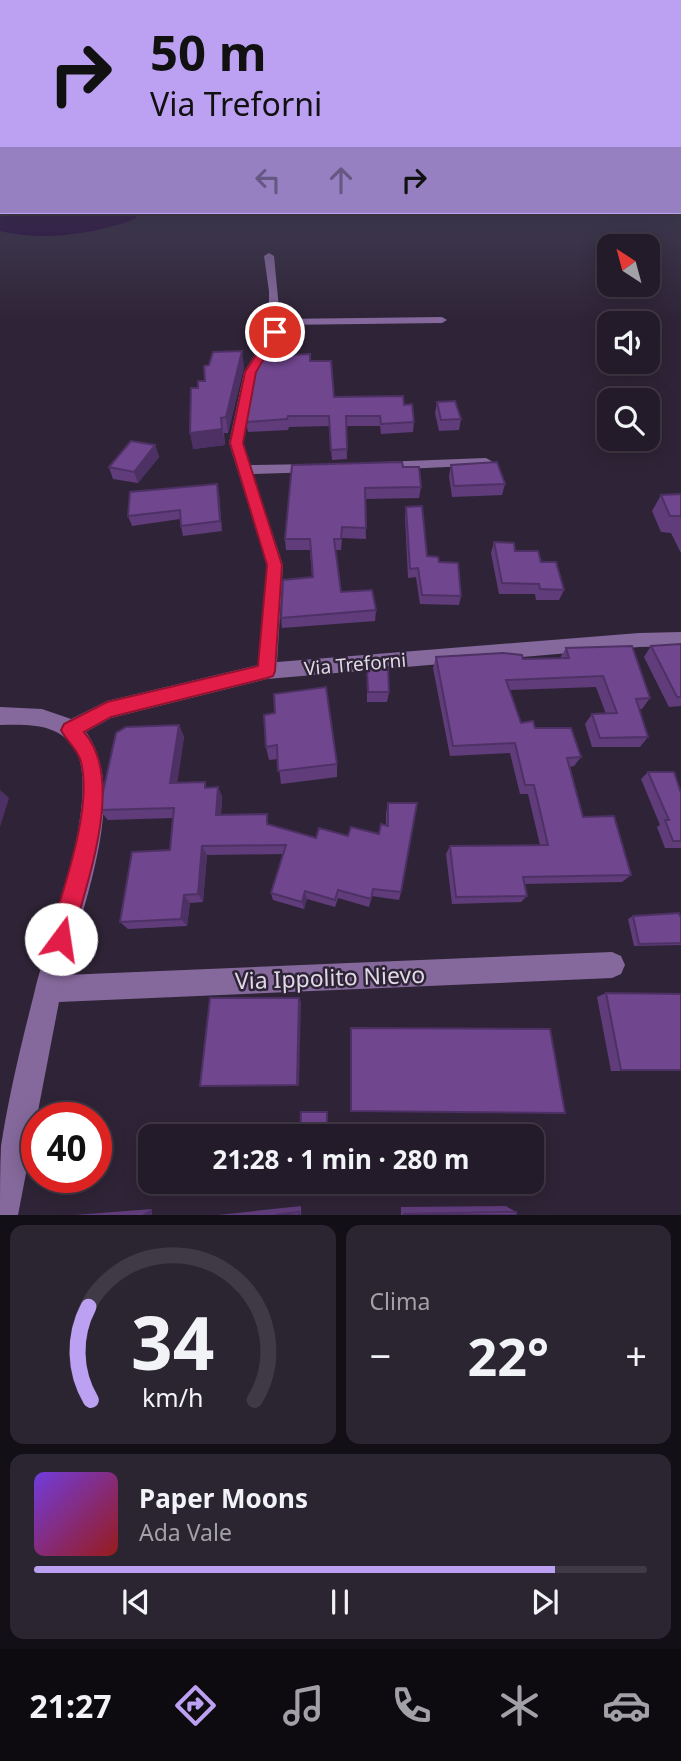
<!DOCTYPE html>
<html lang="it">
<head>
<meta charset="utf-8">
<style>
  body { margin:0; font-family:"Noto Sans",sans-serif; background:#2b2431; color:#f1f3f6; height:100vh; display:flex; flex-direction:column; font-size:26px; white-space:nowrap }
  * { box-sizing:border-box; margin:0 }
  p { font-size:23px; color:#a3a1a8 }
  .icon { flex:none; width:38px; height:38px; fill:none; stroke:currentColor; stroke-width:2; stroke-linecap:round; stroke-linejoin:round }
  .map { position:relative; height:1215px; overflow:hidden }
  .sheet { display:flex; flex-direction:column; gap:10px; padding:10px; background:#130f17; flex:1 }
  .sheet>* { flex:none }
  .top-card { position:absolute; left:0px; top:0px; width:682px; height:214px; box-shadow:0 4px 18px #0003,0 0 0 2px #403946; background:#bca0f2; color:#111; overflow:hidden }
  .needle { width:46px; rotate:324deg }
  .controls { position:absolute; left:597px; top:234px; display:grid; gap:14px }
  .controls a { display:grid; place-items:center; width:63px; height:63px; border-radius:14px; background:#231b29; box-shadow:0 4px 18px #0003,0 0 0 2px #403946; font-size:35px }
  .speed { position:absolute; left:21px; top:1102px; display:flex; gap:14px; font-size:35px; font-weight:700; text-align:center }
  .speed>* { display:grid; place-content:center; width:91px; height:91px; border-radius:50%; background:#231b29; box-shadow:0 4px 18px #0003,0 0 0 2px #403946; line-height:1 }
  .speed .limit { border:10px solid #d22; background:#fff; color:#111 }
  .pin { position:absolute; display:grid; place-items:center; width:60px; height:60px; color:#fff; margin:-30px; border:4px solid #fff; border-radius:50%; box-shadow:0 2px 7px #0007 }
  .me { position:absolute; width:77px; margin:-38px; rotate:14deg; stroke-linejoin:round; filter:drop-shadow(0 0 5px #0008) }
  .turn { display:flex; align-items:center; gap:24px; height:147px; padding:0 35px; font-size:32px }
  .turn .icon { width:91px; height:91px; stroke-width:2.5 }
  .turn b { display:block; font-size:49px; line-height:60px }
  .lanes { display:flex; align-items:center; height:66px; padding:0 35px; background:#0003; justify-content:center; gap:35px; direction:ltr }
  .lanes .off { opacity:.35 }
  .big { font-size:52px; font-weight:700; line-height:1.1 }
  .sheet .tile { flex:1; display:flex; flex-direction:column; justify-content:center; gap:10px; min-width:0; padding:0 24px; border-radius:14px; background:#2b2431 }
  .sheet .dial { align-items:center; gap:0 }
  .dial svg { height:182px; overflow:visible; fill:none; stroke:#403946; stroke-width:7; stroke-linecap:round; text-anchor:middle }
  .dial text { fill:#f1f3f6; stroke:none }
  .song { display:flex; align-items:center; gap:21px }
  .cover { width:84px; height:84px; border-radius:10px; background:linear-gradient(135deg,hsl(260 70% 55%),hsl(0 70% 35%)) }
  .played { height:7px; border-radius:4px; background:linear-gradient(90deg,#bca0f2 85%,#403946 85%) }
  .keys { display:flex; justify-content:space-around; direction:ltr }
  .heat { display:flex; justify-content:space-between; align-items:center; font-size:38px; direction:ltr }
  .sheet .tiles { flex:1; display:grid; gap:10px; grid-template-columns:1fr 1fr }
  .tile:last-child { grid-column:span 2 }
  .trip { position:absolute; left:138px; top:1124px; width:406px; height:70px; border-radius:14px; background:#231b29; box-shadow:0 4px 18px #0003,0 0 0 2px #403946; font-weight:700; line-height:70px; text-align:center }
  .tab-bar { display:flex; height:112px; justify-content:space-around; align-items:center; background:#0e0b10; color:#a3a1a8 }
  .tab-bar .icon { width:49px; height:49px }
  .tab-bar .current { color:#bca0f2 }
  .tab-bar b { font-size:32px; color:#f1f3f6 }
  .map>svg:first-child { display:block }
  .water { fill:#230236 }
  .lines { fill:none; stroke-linecap:round; stroke-linejoin:round }
  .minor { fill:#85699c; fill-rule:evenodd }
  .wall { fill:#603c7b }
  .shaded-wall { fill:#4e3164 }
  .building { fill:#70468f; stroke:#4e3164; stroke-width:2 }
  .route { fill:#e11d48; stroke:#92132f; stroke-width:2 }
  .labels { text-anchor:middle; dominant-baseline:central; stroke-width:5; stroke-linejoin:round; paint-order:stroke }
  .street-label { font-size:19px; fill:#dfd9e5; stroke:#2f2437 }
  .near-street-label { font-size:23px; fill:#dfd9e5; stroke:#2f2437 }
</style>
</head>
<body>
<div class="map">
<svg width="681" height="1215" viewBox="0 0 681 1215">
  <rect width="100%" height="100%" fill="#2f2437"/>
  <!-- water -->
  <path class="water" d="M0 149 2 212H140L135 219 127 222C86 235 42 241 0 231Z"/>
  <g class="lines">
    <!-- minor -->
    <g class="minor">
      <path d="M269 253 274 256 280 319 442 317 447 320 442 323 280 325 281 332 256 372 243 443 250 465 315 464 322 468 315 472 253 474 283 565 277 662 639 633 681 632V646L639 647 267 679 111 718 86 732C130 792 81 909 65 975L612 952 621 956 625 965 621 974 612 978 59 1002 18 1215H0C0 1193 0 1168 1 1146 9 1094 22 1041 35 990 48 937 101 799 76 751 61 723 28 724 0 725V707L42 709 71 719 107 701 258 665 267 565 229 443 244 372 269 332V291L264 256Z"/>
      <polygon points="486,458 493,462 491,465 381,470 374,466 381,462"/>
    </g>
  </g>
  <!-- wall -->
  <g class="wall">
    <polygon points="310,361 334,397 414,422 413,432 381,434 380,426 346,426 347,459 332,460 329,426 289,427 288,430 248,432 246,422"/>
    <polygon points="244,367 228,433 224,433 225,445 193,449 205,381"/>
    <polygon points="437,402 461,419 459,430 439,431 435,413"/>
    <polygon points="155,445 159,457 138,483 113,479 109,467"/>
    <polygon points="292,465 403,467 421,487 419,498 365,499 366,539 342,538 341,550 335,550 341,592 376,610 375,621 282,628 281,618 312,578 310,550 286,550 285,539"/>
    <polygon points="451,465 505,484 502,495 452,497 449,476"/>
    <polygon points="219,493 222,531 183,536 181,526 180,519 132,526 128,516"/>
    <polygon points="681,494 681,553 671,533 661,532 652,511 661,495"/>
    <polygon points="406,507 427,556 439,562 461,596 459,605 420,604 416,577 408,578 405,517"/>
    <polygon points="494,542 541,562 564,590 559,600 536,600 535,594 499,594 491,553"/>
    <polygon points="681,644 681,706 669,707 644,657 651,646"/>
    <polygon points="566,648 650,698 642,709 639,709 648,737 640,747 592,747 585,724 592,714 606,714 596,687 509,690 521,723 535,728 581,757 574,766 570,767 583,817 631,875 622,882 524,884 527,896 521,902 452,904 446,854 450,846 540,845 528,794 520,794 510,753 450,756 433,668 436,657 523,659 560,658"/>
    <polygon points="367,667 389,692 387,702 367,702"/>
    <polygon points="264,715 337,764 337,777 281,784 278,759 269,760 266,747"/>
    <polygon points="179,725 184,737 177,782 208,788 218,787 222,797 221,815 270,825 316,838 379,834 386,825 386,813 388,803 401,892 399,900 372,896 369,907 338,898 335,907 307,899 304,909 273,900 271,893 283,854 207,855 203,902 190,903 187,926 128,929 120,922 170,850 173,818 108,820 99,810"/>
    <polygon points="648,772 681,793 681,848 665,848 657,827 660,825 641,779"/>
    <polygon points="633,916 681,918 681,945 634,946 628,919"/>
    <polygon points="606,993 681,994 681,1071 611,1071 597,997"/>
    <polygon points="301,1206 301,1215 218,1215"/>
    <polygon points="506,1206 516,1212 516,1215 401,1215 401,1207"/>
    <polygon points="152,1209 152,1215 75,1215"/>
  </g>
  <!-- shaded-wall -->
  <g class="shaded-wall">
    <polygon points="242,351 244,367 228,433 226,417"/>
    <polygon points="221,418 225,445 193,449 190,433"/>
    <polygon points="155,445 159,457 138,483 134,472"/>
    <polygon points="217,484 219,493 222,531 220,521"/>
    <polygon points="179,725 184,737 176,793 170,783"/>
    <polygon points="218,787 222,797 220,825 216,815"/>
    <polygon points="0,790 9,798 0,827"/>
    <polygon points="202,846 207,855 203,902 198,894"/>
    <polygon points="305,891 307,899 304,909 302,902"/>
    <polygon points="184,895 190,903 187,926 181,919"/>
    <polygon points="299,998 301,1002 299,1086 297,1085"/>
    <polygon points="152,1209 152,1215 142,1215"/>
  </g>
  <!-- building -->
  <g class="building">
    <polygon points="242,351 226,417 221,418 222,429 190,433 191,388 198,388 198,381 205,381 204,366 209,365 213,352"/>
    <polygon points="310,354 310,361 331,361 334,397 403,396 404,405 412,404 414,422 381,424 380,416 346,416 347,449 331,450 329,416 288,416 287,419 246,422 257,363 262,356"/>
    <polygon points="455,401 461,419 441,420 437,402"/>
    <polygon points="131,441 155,445 134,472 109,467"/>
    <polygon points="402,462 403,467 419,467 421,487 365,488 366,528 342,527 341,539 334,539 341,592 372,590 376,610 281,618 283,580 313,577 310,539 285,539 292,465"/>
    <polygon points="497,462 505,484 454,486 451,465"/>
    <polygon points="217,484 220,521 181,526 180,510 128,516 130,492"/>
    <polygon points="681,494 681,517 680,516 670,516 661,495"/>
    <polygon points="422,506 427,556 438,557 439,562 458,563 461,596 422,595 418,568 410,569 406,507"/>
    <polygon points="494,542 514,543 515,551 538,551 541,562 556,562 564,590 540,589 539,584 502,583"/>
    <polygon points="681,644 681,697 677,697 651,646"/>
    <polygon points="632,646 650,698 636,699 648,737 600,738 592,714 617,713 603,676 506,680 521,723 533,721 535,728 571,728 581,757 567,758 583,817 614,816 631,875 523,877 527,896 456,897 450,846 548,845 534,785 525,785 515,743 453,746 436,657 503,653 522,655 523,659 569,658 566,648"/>
    <polygon points="367,667 388,667 389,692 368,692"/>
    <polygon points="326,687 337,764 278,771 277,745 266,747 264,715 275,713 274,694"/>
    <polygon points="179,725 170,783 205,782 205,788 218,787 216,815 267,814 267,824 316,838 319,828 348,836 351,827 379,834 381,824 388,826 388,803 417,803 401,892 373,889 371,899 338,890 335,900 305,891 302,902 271,893 286,845 202,846 198,894 184,895 181,919 120,922 132,852 170,850 174,808 99,810 116,733 126,727"/>
    <polygon points="648,772 674,772 681,793 681,841 673,841 665,820 669,820"/>
    <polygon points="679,913 681,918 681,943 639,944 633,916"/>
    <polygon points="606,993 681,994 681,1070 621,1070"/>
    <polygon points="210,998 299,998 297,1085 200,1086"/>
    <polygon points="351,1028 550,1029 565,1113 351,1111"/>
    <polygon points="301,1112 327,1112 327,1136 300,1136"/>
    <polygon points="299,1212 299,1215 275,1215"/>
    <polygon points="516,1212 516,1215 404,1215 404,1214"/>
  </g>
  <!-- sky -->
  <linearGradient id="sky" x2="0" y2="1"><stop stop-color="#1a141e"/><stop offset="0.47" stop-color="#47455e"/><stop offset="1" stop-color="#47455e" stop-opacity="0"/></linearGradient>
  <rect width="681" height="320" fill="url(#sky)"/>
  <!-- route -->
  <path class="route" d="M272 330 280 332 256 372 243 443 282 565 275 671 273 676 267 678 111 717 84 732C126 780 86 884 72 939L69 948 61 951 53 948 49 939C62 891 93 810 81 762 78 749 67 742 61 730L64 724 107 702 258 666 267 565 230 443 245 372Z"/>
  <g class="labels">
    <!-- street labels -->
    <g class="street-label">
      <text transform="translate(355 664) rotate(-5)">Via Treforni</text>
    </g>
    <!-- near-street labels -->
    <g class="near-street-label">
      <text transform="translate(330 977) rotate(-2)">Via Ippolito Nievo</text>
    </g>
  </g>
</svg>
<div class="controls">
<a><svg class="needle" viewBox="-14 -14 28 28"><path d="M0-13l5 13h-10z" fill="#e53935"/><path d="M0 13l5-13h-10z" fill="#a3a1a8"/></svg></a>
<a><svg class="icon" aria-label="sound" viewBox="0 0 24 24"><path d="M4 9h4l5-4v14l-5-4H4zM17 9q2 3 0 6"/></svg></a>
<a><svg class="icon" aria-label="search" viewBox="0 0 24 24"><circle cx="10" cy="10" r="6"/><path d="M15 15l6 6"/></svg></a>
</div>
<div class="speed"><div class="limit">40</div></div>
<div class="pin" style="left:275px;top:332px;background:#d93025"><svg class="icon" aria-label="arrive" viewBox="0 0 24 24"><path d="M6 21V4h12l-3 4 3 4H6"/></svg></div>
<svg class="me" style="left:61px;top:939px" viewBox="-20 -20 40 40"><circle r="19" fill="#fff"/><path d="M0-13L10 11 0 6-10 11z" fill="#e11d48"/></svg>
<div class="trip">21:28 · 1 min · 280 m</div>
<div class="top-card">
<div class="turn"><svg class="icon" aria-label="right" viewBox="0 0 24 24"><path d="M7 20v-9h11M14 6l5 5-5 5"/></svg><div><b>50 m</b>Via Treforni</div></div>
<div class="lanes"><svg class="icon off" aria-label="left" viewBox="0 0 24 24"><path d="M17 20v-9H6M10 6l-5 5 5 5"/></svg><svg class="icon off" aria-label="ahead" viewBox="0 0 24 24"><path d="M12 20V5M6 11l6-6 6 6"/></svg><svg class="icon" aria-label="right" viewBox="0 0 24 24"><path d="M7 20v-9h11M14 6l5 5-5 5"/></svg></div>
</div>
</div>
<section class="sheet">
<div class="tiles">
<div class="tile dial"><svg viewBox="0 0 100 80">
<path d="M14 69A42 42 0 1 1 86 69"/>
<path d="M14 69A42 42 0 0 1 13 28" stroke="#bca0f2"/>
<text x="50" y="56" font-size="32" font-weight="700">34</text>
<text x="50" y="72" font-size="11">km/h</text>
</svg></div>
<div class="tile"><p>Clima</p>
<div class="heat"><a>−</a><b class="big">22°</b><a>+</a></div>
</div>
<div class="tile">
<div class="song"><i class="cover"></i><div><b>Paper Moons</b><p>Ada Vale</p></div></div>
<div class="played"></div>
<div class="keys"><svg class="icon" aria-label="previous" viewBox="0 0 24 24"><path d="M18 5L8 12l10 7zM5 5v14"/></svg><svg class="icon" aria-label="pause" viewBox="0 0 24 24"><path d="M8 5v14M16 5v14"/></svg><svg class="icon" aria-label="next" viewBox="0 0 24 24"><path d="M6 5l10 7-10 7zM19 5v14"/></svg></div>
</div>
</div>
</section>
<nav class="tab-bar">
<b>21:27</b>
<svg class="icon current" aria-label="directions" viewBox="0 0 24 24"><path d="M12 3l9 9-9 9-9-9zM9 14v-3h6M13 9l2 2-2 2"/></svg>
<svg class="icon" aria-label="music" viewBox="0 0 24 24"><path d="M9 18V5l10-2v13"/><circle cx="6" cy="18" r="3"/><circle cx="16" cy="16" r="3"/></svg>
<svg class="icon" aria-label="phone" viewBox="0 0 24 24"><path d="M5 4h4l2 5-3 2q2 4 5 5l2-3 5 2v4C11 20 4 13 5 4z"/></svg>
<svg class="icon" aria-label="climate" viewBox="0 0 24 24"><path d="M12 3v18M4 7l16 10M4 17L20 7"/></svg>
<svg class="icon" aria-label="car" viewBox="0 0 24 24"><path d="M5 17H2v-5l4-1 3-4h7l3 4 3 1v5h-3M9 17h6M6 11h13"/><circle cx="7" cy="17" r="2"/><circle cx="17" cy="17" r="2"/></svg>
</nav>
</body>
</html>
